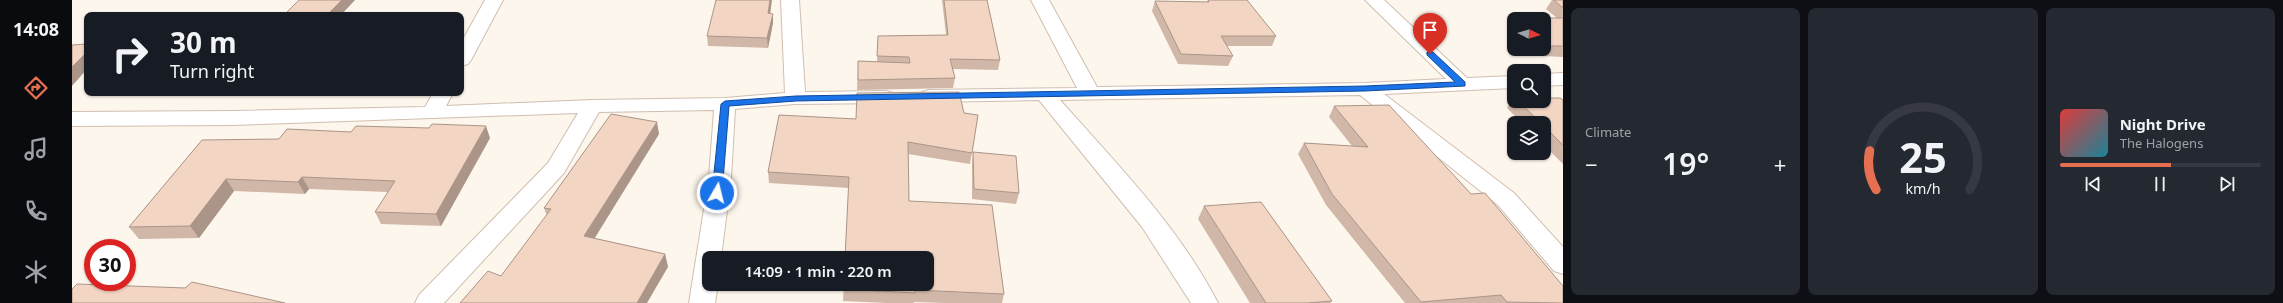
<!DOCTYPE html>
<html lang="en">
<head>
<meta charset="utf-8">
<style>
  body { margin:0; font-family:"Noto Sans",sans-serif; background:#242831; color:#f1f3f6; height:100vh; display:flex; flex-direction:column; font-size:15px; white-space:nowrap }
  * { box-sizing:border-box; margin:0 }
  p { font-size:13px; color:#9ea1a6 }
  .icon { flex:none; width:22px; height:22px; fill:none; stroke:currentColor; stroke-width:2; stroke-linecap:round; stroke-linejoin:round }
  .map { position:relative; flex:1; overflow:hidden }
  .sheet { display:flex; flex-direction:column; gap:8px; padding:8px; background:#0d0f14; width:720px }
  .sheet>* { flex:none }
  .banner { position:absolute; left:12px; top:12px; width:380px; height:84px; border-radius:8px; box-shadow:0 1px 3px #0004; background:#171b24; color:#f1f3f6; overflow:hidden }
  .needle { width:26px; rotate:95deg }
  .fabs { position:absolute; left:1435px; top:12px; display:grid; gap:8px }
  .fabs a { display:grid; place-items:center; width:44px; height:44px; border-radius:8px; background:#171b24; box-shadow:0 1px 3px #0004; font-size:20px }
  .speed { position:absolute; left:12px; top:239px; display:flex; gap:8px; font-size:20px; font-weight:700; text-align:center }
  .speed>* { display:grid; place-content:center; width:52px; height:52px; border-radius:50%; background:#171b24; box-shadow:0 1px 3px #0004; line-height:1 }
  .speed .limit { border:6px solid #d22; background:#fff; color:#111 }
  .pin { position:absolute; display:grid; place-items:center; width:34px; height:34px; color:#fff; margin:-41px -17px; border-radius:50% 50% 50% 0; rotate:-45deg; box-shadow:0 0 4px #0007 }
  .pin .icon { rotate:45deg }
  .me { position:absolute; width:44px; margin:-22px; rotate:8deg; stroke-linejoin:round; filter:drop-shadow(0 0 3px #0008) }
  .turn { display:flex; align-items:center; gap:14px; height:84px; padding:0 20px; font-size:18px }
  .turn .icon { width:52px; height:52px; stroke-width:2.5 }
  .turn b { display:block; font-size:28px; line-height:34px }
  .big { font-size:30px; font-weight:600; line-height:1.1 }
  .sheet .widget { flex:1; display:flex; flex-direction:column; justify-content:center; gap:6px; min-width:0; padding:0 14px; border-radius:8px; background:#242831 }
  .sheet .dial { align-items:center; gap:0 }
  .dial svg { height:104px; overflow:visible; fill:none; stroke:#363941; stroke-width:7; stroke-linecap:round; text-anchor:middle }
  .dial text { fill:#f1f3f6; stroke:none }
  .song { display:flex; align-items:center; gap:12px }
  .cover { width:48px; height:48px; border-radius:6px; background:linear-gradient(135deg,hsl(0 70% 55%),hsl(190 70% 35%)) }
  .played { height:4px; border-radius:2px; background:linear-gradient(90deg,#e76f51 55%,#363941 55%) }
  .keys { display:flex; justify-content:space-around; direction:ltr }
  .heat { display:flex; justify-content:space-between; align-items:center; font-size:22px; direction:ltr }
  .sheet .tiles { flex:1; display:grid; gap:8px; grid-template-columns:repeat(3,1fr) }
  .trip { position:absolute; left:630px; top:251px; width:232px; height:40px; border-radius:8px; background:#171b24; box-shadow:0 1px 3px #0004; font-weight:600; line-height:40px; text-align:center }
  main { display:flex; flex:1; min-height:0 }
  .tab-bar { display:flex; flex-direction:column; width:72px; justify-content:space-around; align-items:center; background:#090b0e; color:#9ea1a6 }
  .tab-bar .icon { width:28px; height:28px }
  .tab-bar .on { color:#e76f51 }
  .tab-bar b { font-size:18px; color:#f1f3f6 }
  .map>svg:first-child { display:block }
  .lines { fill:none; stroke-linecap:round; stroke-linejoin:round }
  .minor-casing { stroke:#d1beb0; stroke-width:2 }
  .minor { fill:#fff; fill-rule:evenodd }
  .wall { fill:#d1b7a8 }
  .shaded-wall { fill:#aa9588 }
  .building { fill:#f3d5c3; stroke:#aa9588 }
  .route { fill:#1a73e8; stroke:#114b97 }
</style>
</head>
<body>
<main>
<nav class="tab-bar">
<b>14:08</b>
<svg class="icon on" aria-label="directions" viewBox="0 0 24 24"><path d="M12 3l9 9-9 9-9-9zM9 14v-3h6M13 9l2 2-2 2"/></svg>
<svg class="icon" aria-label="music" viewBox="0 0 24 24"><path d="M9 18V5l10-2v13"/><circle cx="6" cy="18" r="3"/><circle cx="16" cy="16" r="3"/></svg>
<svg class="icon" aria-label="phone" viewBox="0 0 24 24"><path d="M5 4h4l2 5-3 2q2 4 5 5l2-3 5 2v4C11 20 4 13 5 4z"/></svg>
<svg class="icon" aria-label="climate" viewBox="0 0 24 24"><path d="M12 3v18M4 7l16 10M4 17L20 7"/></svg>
</nav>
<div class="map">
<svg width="1491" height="303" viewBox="0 0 1491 303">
  <rect width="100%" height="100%" fill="#fdf6ec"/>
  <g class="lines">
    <defs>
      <g id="minor">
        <polygon points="413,0 431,0 399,60 396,64 389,66 389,43"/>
        <polygon points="709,0 727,0 733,92 814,91 821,93 824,97 821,101 814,103 723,104 663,109 659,178 649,258 637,258 637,284 646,284 643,303 617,303 637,178 642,110 527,112 492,173 372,303 343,303 347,295 476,163 506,113 161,125 0,126 0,112 161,111 353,107 361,93 381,93 374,106 520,100 653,98 713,93"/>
        <path d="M959 0H977L1025 87 1293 83 1374 79 1293 0H1312L1395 78 1442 76V88L1312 94 1442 193 1491 247V274L1482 271 1426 205 1288 95 988 100C1045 164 1107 227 1146 303H1119L1070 227 967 100 857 102 850 100 847 96 850 92 857 90 1005 88Z"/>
        <polygon points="1491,73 1491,85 1472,86 1472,74"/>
      </g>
    </defs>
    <!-- minor casing -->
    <use href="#minor" class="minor-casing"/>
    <!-- minor -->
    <use href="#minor" class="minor"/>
  </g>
  <!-- wall -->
  <g class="wall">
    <polygon points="870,0 915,0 928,60 926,70 881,69 883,78 881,88 785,90 786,61 805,62 806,36 874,35"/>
    <polygon points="1136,0 1204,36 1200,46 1155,46 1161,56 1156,66 1106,64 1080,11 1083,1 1135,2"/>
    <polygon points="1480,0 1491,0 1491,57 1471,56 1463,49 1472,49 1472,19 1444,19 1445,18 1485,18 1474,9"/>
    <polygon points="698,13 701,23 696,48 636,46 635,36"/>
    <polygon points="1442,23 1442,30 1439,27"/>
    <polygon points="1442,97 1442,101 1491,100 1491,164 1472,145 1472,123 1450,123 1435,108"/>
    <polygon points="1262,106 1399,194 1491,286 1491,303 1333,303 1254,205 1226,154 1232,143 1280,146 1257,117"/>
    <polygon points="892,113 906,115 898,164 836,154 837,201 932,294 930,303 874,303 842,302 842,303 815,303 771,301 777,188 697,183 696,172 784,119"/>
    <polygon points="587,134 522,238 593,254 596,267 429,276 475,216 472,208"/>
    <polygon points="418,138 369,226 309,224 303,212 316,192 237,189 233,194 162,191 127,238 67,239 57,227 130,140"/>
    <polygon points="901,152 947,193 944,204 900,199 900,163"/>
    <polygon points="1132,206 1260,301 1258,303 1178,303 1126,219"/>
  </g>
  <!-- shaded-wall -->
  <g class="shaded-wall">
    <polygon points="270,0 283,0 269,15 255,15"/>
    <polygon points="698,0 700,0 697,23 696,13"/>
    <polygon points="701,14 701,23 696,48 695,38"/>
    <polygon points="15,52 15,69 0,86 0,67"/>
    <polygon points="585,122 587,134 516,249 512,236"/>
    <polygon points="414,126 418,138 369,226 364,214"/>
    <polygon points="230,177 237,189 233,194 226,182"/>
    <polygon points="154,179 162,191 127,238 118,226"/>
    <polygon points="593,254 596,267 575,303 565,303"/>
  </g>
  <!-- building -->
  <g class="building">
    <polygon points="227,0 270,0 255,15 212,15"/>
    <polygon points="644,0 698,0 696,13 701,14 695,38 635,36"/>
    <polygon points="872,0 915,0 928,60 878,59 883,78 786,80 786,61 838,63 837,57 805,56 806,36 876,35"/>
    <polygon points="1136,0 1175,0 1204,36 1149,36 1161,56 1109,54 1083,1 1137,2"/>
    <polygon points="1482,0 1491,0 1491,8"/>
    <polygon points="1445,18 1491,18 1491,46 1478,46 1472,41 1472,19 1447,19"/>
    <polygon points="15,44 15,52 0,67 0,45"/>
    <polygon points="887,92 892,113 906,115 900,153 836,142 837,201 920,205 932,294 843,290 843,293 772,289 772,284 855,284 855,258 773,258 777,177 696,172 707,115 784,119 785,93"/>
    <polygon points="1472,98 1488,98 1491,100 1491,145 1472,126 1472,123 1469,123 1446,101 1472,101"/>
    <polygon points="1317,105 1399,194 1413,193 1491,286 1491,303 1435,302 1429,295 1349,302 1260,194 1232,143 1296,147 1262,106"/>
    <polygon points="539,114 585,122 512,236 593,254 565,303 388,303 416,271 429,276 479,209 472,208"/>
    <polygon points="360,124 414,126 364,214 303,212 323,181 230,177 226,182 154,179 118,226 57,227 130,140 207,139 215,129 279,132 284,126 357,128"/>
    <polygon points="901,152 944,156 947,193 902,189"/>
    <polygon points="1189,202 1260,301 1235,303 1194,303 1132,206"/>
    <polygon points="120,282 213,303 0,303 0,289 5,284 113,288"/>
  </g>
  <!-- route -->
  <polygon class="route" points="1355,52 1361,52 1393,82 1393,86 1293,91 724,101 657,106 650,193 645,197 640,193 649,104 653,101 724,96 1293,86 1383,82 1355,55"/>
</svg>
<div class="fabs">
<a><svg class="needle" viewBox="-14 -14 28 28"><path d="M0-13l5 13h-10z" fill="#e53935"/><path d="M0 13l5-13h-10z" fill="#9ea1a6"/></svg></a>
<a><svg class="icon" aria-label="search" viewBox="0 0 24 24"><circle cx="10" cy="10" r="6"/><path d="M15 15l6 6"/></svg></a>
<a><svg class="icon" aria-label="layers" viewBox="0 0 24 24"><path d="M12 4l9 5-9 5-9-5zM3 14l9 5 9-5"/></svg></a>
</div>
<div class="speed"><div class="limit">30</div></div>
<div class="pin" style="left:1358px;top:54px;background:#d93025"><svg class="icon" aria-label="arrive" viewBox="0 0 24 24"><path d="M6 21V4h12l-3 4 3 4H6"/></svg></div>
<svg class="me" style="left:645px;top:193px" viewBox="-20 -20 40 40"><circle r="17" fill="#1a73e8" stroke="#fff" stroke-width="3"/><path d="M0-11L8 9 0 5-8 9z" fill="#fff"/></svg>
<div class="trip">14:09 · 1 min · 220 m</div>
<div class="banner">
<div class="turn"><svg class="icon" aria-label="right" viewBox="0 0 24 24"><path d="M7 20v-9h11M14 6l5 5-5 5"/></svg><div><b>30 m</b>Turn right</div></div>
</div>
</div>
<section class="sheet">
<div class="tiles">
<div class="widget"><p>Climate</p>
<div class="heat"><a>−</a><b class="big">19°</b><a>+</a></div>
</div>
<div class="widget dial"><svg viewBox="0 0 100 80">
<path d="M14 69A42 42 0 1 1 86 69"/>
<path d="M14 69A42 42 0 0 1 9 39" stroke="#e76f51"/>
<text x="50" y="56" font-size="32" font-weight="700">25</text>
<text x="50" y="72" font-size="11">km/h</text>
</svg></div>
<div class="widget">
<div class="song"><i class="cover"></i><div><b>Night Drive</b><p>The Halogens</p></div></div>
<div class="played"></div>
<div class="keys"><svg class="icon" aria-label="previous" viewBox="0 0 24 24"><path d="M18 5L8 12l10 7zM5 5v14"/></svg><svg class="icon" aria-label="pause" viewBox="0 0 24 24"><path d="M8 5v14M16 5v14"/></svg><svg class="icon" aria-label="next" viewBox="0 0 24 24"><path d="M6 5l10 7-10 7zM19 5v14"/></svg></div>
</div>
</div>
</section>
</main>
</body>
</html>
